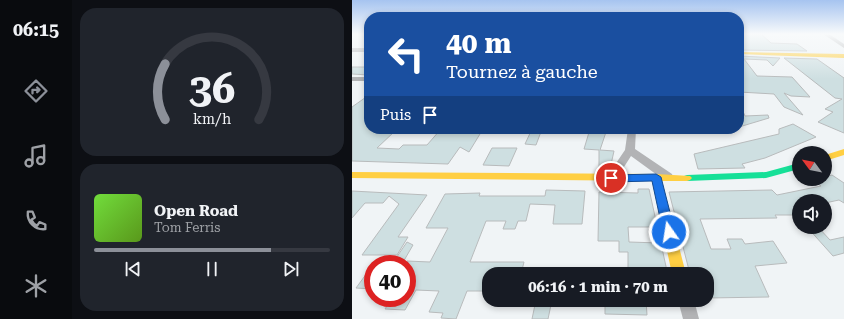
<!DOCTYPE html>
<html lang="fr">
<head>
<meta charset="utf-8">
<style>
  body { margin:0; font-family:"Roboto Serif",serif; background:#20242c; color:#f1f3f6; height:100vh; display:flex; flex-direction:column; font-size:15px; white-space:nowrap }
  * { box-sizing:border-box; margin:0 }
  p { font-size:13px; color:#9ea1a6 }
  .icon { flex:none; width:22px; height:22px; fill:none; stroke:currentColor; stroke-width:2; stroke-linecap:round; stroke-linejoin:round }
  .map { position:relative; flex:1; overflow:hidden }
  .panel { display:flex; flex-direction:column; gap:8px; padding:8px; background:#0d0f14; width:280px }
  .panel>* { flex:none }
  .top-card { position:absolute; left:12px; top:12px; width:380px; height:122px; border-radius:16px; box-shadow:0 2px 6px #0003; background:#1a4fa0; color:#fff; overflow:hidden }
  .needle { width:26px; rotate:302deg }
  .fabs { position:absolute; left:440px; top:146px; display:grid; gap:8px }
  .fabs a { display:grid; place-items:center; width:40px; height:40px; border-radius:50%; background:#171b24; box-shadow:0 2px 6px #0003; font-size:20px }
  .speed { position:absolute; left:12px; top:255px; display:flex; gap:8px; font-size:20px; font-weight:700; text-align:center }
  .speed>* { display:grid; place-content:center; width:52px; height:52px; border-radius:50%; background:#171b24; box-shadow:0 2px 6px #0003; line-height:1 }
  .speed .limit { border:6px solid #d22; background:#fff; color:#111 }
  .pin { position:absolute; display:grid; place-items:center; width:34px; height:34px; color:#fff; margin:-17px; border:2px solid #fff; border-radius:50%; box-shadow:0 1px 4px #0007 }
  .me { position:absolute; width:44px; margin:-22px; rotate:347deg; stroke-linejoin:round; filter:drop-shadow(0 0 3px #0008) }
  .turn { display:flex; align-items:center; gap:14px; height:84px; padding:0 16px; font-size:18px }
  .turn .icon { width:52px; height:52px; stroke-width:2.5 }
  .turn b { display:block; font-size:28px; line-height:34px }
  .then { display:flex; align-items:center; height:38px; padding:0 16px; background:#0003; gap:8px; font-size:15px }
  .panel .widget { flex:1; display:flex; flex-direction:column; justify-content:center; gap:6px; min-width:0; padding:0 14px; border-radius:16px; background:#20242c }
  .panel .dial { align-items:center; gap:0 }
  .dial svg { height:104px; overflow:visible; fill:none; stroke:#363941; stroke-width:7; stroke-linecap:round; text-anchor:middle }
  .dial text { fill:#f1f3f6; stroke:none }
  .song { display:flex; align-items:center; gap:12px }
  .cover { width:48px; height:48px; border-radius:6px; background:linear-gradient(135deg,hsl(100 70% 55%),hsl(90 70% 35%)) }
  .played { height:4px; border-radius:2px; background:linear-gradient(90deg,#8c9099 75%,#363941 75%) }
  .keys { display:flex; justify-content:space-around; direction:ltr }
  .trip { position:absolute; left:130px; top:267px; width:232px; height:40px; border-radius:16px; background:#171b24; box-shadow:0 2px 6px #0003; font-weight:700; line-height:40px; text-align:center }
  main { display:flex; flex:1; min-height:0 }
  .tabs { display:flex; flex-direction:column; width:72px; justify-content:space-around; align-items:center; background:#090b0e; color:#9ea1a6 }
  .tabs .icon { width:28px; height:28px }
  .tabs .active { color:#8c9099 }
  .tabs b { font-size:18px; color:#f1f3f6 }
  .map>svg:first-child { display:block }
  .building { fill:#cedfe1; stroke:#b8bbbc; fill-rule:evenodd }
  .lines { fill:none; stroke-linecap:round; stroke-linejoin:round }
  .street { fill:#b2b3b5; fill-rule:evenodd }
  .fast { fill:#16e098; fill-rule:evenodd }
  .slow { fill:#ffcf43; fill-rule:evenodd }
  .route { fill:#1a73e8; stroke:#114b97 }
</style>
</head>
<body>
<main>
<nav class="tabs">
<b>06:15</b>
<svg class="icon active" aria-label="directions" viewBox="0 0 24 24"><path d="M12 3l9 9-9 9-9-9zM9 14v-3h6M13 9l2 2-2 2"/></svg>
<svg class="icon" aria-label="music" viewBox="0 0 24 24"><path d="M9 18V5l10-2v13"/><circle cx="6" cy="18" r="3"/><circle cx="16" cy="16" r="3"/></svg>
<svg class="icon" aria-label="phone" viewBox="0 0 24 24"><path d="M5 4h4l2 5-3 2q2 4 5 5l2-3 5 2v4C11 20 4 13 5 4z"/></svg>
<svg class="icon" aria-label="climate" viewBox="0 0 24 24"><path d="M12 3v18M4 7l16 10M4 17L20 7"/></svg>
</nav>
<section class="panel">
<div class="widget dial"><svg viewBox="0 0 100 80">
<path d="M14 69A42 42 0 1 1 86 69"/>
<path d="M14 69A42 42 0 0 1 14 26" stroke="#8c9099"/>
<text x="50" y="56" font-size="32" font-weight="700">36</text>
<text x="50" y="72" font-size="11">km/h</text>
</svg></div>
<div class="widget">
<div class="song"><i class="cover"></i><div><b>Open Road</b><p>Tom Ferris</p></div></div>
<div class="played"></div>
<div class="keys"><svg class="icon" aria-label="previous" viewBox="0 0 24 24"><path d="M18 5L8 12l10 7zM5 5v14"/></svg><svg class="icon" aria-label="pause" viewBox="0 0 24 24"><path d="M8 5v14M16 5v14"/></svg><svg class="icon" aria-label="next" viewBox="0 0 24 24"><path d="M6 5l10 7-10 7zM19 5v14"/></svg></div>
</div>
</section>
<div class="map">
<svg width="492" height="319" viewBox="0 0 492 319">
  <rect width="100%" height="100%" fill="#f0f4f6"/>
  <!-- building -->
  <g class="building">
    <polygon points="387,34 409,34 419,43 445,44 455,51 387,50"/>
    <polygon points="387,56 428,58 421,66 415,60 392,59 405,76 440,77 458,97 439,96 432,93 451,115 432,107 422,94 387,92"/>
    <polygon points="432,58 465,59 492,78 492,133 466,122 481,112 473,109 490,99 483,98"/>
    <polygon points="0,67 17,67 17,75 0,74"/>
    <polygon points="17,95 17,130 43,131 25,148 47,149 51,145 75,145 89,129 131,129 117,152 108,147 96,164 0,161 0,107"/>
    <polygon points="387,102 393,116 416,115 417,118 387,127"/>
    <polygon points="441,124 464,137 413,158 390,164 393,168 346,169 342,154 427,134 427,129"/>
    <polygon points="180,129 190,129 184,145 173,144"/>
    <polygon points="238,129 255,129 248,150 262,151 258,169 247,168 247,150 232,149"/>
    <polygon points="140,148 165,148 157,166 131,165"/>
    <polygon points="480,175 492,183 492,203 487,200 473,203 473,201 447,201 447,215 423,215 425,218 348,219 359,249 379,249 375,239 390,239 393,244 421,241 435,263 403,266 417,297 355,298 355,274 338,274 317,192 420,190 425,195 469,186 462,181 473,179 473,177"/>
    <path d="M286 189H297L315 271H311L312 274H276V252H267V241H246L247 192 286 193ZM276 227H304L307 243 277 242Z"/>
    <polygon points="194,190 233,191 230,224 201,224 203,205 178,204 174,221 166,221 163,229 151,229 154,221 134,221 118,262 172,262 169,274 137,274 137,291 115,291 104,319 89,318 91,313 77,312 87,291 64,290 53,310 33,309 40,298 55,298 55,261 78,262 96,228 74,228 93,194 128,193 127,196 193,196"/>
    <polygon points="0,191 75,195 46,237 56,237 45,255 10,255 47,204 37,196 31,203 13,203 0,218"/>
    <polygon points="455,227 466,227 478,240 492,237 492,253 481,256"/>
    <polygon points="55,242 61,245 50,264 40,264"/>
    <polygon points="15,273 21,273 21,289 4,288"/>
    <polygon points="184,300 200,300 196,319 180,319"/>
    <polygon points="253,300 294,300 295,315 253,314"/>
  </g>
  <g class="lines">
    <!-- street -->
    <g class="street">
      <polygon points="471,34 477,34 492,44 492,48"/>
      <rect x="0" y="48" width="17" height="4"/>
      <rect x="0" y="77" width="17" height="4"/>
      <polygon points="276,129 284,129 283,149 320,174 321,177 320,180 312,180 279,156 263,181 255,181 254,178 273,150"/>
      <polygon points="326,300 342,300 347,319 331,319"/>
    </g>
    <!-- fast -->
    <polygon class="fast" points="447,163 447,169 414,178 335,181 332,180 330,178 332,176 335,175 414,172"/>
    <!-- slow -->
    <g class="slow">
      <polygon points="387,52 492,54 492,58 387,54"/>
      <polygon points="492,149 492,155 473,161 473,155"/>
      <polygon points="0,172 304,174 338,176 340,178 338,180 335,181 310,181 334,274 320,274 300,181 0,178"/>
    </g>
  </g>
  <!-- sky -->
  <linearGradient id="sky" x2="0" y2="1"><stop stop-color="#a6c4f0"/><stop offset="0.43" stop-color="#f8fafb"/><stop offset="1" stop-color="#f8fafb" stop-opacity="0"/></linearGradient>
  <rect width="492" height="79" fill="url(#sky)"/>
  <!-- route -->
  <polygon class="route" points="304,174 309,177 323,232 321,236 317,238 313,236 311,232 300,181 259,182 254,178 259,175"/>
</svg>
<div class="fabs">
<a><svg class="needle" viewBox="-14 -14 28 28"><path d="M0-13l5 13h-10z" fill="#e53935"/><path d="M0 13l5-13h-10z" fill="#9ea1a6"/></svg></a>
<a><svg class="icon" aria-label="sound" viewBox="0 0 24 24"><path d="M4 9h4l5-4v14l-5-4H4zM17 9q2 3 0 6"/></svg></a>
</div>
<div class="speed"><div class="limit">40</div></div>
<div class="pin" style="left:259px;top:178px;background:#d93025"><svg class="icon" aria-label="arrive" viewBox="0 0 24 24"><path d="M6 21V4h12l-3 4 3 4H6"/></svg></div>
<svg class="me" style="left:317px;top:232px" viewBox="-20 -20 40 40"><circle r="17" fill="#1a73e8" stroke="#fff" stroke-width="3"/><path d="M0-11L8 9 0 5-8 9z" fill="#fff"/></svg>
<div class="trip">06:16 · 1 min · 70 m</div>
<div class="top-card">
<div class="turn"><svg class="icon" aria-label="left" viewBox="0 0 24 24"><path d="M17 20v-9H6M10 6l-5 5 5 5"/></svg><div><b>40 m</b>Tournez à gauche</div></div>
<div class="then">Puis<svg class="icon" aria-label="arrive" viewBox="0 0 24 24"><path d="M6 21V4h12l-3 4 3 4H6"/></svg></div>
</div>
</div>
</main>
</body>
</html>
